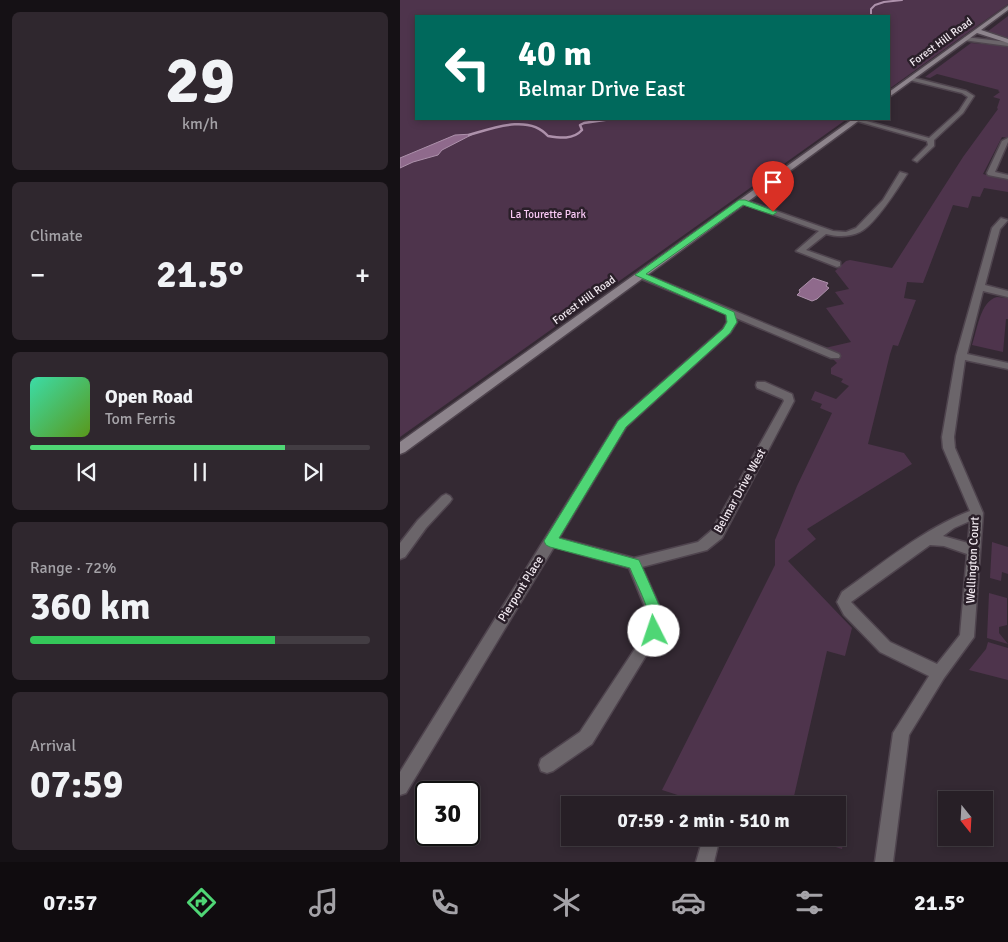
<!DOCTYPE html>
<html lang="en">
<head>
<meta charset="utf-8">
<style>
  body { margin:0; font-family:Signika,sans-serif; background:#2f272e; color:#f1f3f6; height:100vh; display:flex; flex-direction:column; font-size:19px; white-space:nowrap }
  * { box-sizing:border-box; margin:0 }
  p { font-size:16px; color:#a4a2a7 }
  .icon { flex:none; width:28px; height:28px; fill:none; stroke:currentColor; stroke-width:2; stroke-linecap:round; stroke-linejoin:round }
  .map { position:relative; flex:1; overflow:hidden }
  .drawer { display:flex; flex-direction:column; gap:12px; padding:12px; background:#151115; width:400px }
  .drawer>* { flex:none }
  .guide { position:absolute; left:15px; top:15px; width:475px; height:105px; border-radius:0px; box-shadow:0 2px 8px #0003,0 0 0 1px #433d43; background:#00695c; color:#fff; overflow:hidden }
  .needle { width:32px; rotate:162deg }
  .fabs { position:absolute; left:538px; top:791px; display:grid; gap:10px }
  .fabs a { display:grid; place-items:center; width:55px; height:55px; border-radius:0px; background:#271f26; box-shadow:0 2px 8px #0003,0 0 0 1px #433d43; font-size:25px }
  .speed { position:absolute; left:15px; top:781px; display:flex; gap:10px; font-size:25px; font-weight:700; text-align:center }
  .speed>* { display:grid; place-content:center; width:65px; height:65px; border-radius:50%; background:#271f26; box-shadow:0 2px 8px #0003,0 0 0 1px #433d43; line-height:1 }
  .speed .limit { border:2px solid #111; border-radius:8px; background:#fff; color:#111 }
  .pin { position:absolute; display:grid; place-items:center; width:42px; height:42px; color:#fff; margin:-51px -21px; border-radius:50% 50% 50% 0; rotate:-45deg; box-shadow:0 0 5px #0007 }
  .pin .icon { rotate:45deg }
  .me { position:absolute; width:55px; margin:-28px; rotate:356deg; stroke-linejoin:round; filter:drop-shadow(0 0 4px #0008) }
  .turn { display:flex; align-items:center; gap:18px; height:105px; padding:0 20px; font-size:22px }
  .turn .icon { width:65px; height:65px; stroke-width:2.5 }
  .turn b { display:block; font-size:35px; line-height:42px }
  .big { font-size:38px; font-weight:800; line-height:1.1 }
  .drawer .widget { flex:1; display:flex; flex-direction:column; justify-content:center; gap:8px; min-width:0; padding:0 18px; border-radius:8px; background:#2f272e }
  .drawer .dial { align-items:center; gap:0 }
  .dial b { font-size:65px; line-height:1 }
  .song { display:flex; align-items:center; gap:15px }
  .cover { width:60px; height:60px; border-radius:8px; background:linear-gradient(135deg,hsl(160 70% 55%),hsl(90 70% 35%)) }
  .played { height:5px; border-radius:2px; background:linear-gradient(90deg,#4fd675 75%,#433d43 75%) }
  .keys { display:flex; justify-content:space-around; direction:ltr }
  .heat { display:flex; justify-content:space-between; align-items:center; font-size:28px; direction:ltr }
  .charge { height:8px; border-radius:4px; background:linear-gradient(90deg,#34c759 72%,#433d43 0) }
  .trip { position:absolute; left:161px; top:796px; width:285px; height:50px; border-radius:0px; background:#271f26; box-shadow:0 2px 8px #0003,0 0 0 1px #433d43; font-weight:800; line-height:50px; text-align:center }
  .dock { display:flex; height:80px; justify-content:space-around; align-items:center; background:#100c0f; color:#a4a2a7 }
  .dock .icon { width:35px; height:35px }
  .dock .selected { color:#4fd675 }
  .dock b { font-size:22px; color:#f1f3f6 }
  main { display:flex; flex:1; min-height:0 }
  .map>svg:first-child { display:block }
  .green { fill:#4e344c }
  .water { fill:#8f6a8c; stroke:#ad91ab }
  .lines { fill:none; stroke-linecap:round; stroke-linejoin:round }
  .stream-far1 { stroke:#ad91ab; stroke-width:2 }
  .stream { stroke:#ad91ab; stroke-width:2.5 }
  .street-casing { stroke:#4f444e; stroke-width:3 }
  .secondary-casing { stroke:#4f444e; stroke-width:3 }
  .street { fill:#6b656a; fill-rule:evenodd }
  .secondary { fill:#8d848c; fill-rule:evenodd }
  .route { fill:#4fd675; stroke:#338b4c }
  .labels { text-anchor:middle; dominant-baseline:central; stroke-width:5; stroke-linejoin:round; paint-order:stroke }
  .far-street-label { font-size:11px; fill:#f3ebf2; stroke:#2a1f29 }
  .far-park-label { font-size:11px; fill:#f9c9f5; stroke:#2a1f29 }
  .street-label { font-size:12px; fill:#f3ebf2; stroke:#2a1f29 }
</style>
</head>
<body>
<main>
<section class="drawer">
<div class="widget dial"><b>29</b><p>km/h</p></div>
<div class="widget"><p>Climate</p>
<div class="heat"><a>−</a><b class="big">21.5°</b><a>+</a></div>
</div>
<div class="widget">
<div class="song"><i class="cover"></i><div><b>Open Road</b><p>Tom Ferris</p></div></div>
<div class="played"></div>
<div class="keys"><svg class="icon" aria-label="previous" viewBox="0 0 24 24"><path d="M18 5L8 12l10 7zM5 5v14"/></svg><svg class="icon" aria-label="pause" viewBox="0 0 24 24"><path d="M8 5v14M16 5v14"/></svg><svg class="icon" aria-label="next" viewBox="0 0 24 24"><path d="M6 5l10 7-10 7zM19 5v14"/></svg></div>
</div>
<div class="widget"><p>Range · 72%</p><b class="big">360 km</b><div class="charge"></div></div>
<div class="widget"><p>Arrival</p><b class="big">07:59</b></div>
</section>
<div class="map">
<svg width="608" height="862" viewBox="0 0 608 862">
  <rect width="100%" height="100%" fill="#342933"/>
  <!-- green -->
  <g class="green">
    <polygon points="0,0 608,0 608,4 489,89 489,16 16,16 16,119 447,119 0,437"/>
    <polygon points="608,16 608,39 587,32"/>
    <polygon points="571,43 608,46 608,138 602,137 583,174 608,180 608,192 584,188 580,197 572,196 568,208 553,205 523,283 507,282 504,298 516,300 498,346 493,345 490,354 468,444 504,453 512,464 407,529 416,539 388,561 452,628 445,656 427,651 392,805 309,805 262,790 375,565 375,540 397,486 432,413 420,408 422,404 411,400 415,391 436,399 449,386 441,382 443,379 431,374 431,368 437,363 433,359 439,354 425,348 451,342 426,308 444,304 435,292 449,289 435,271 446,261 450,260 492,268 563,157 598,109 597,108 600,99 593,97 600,92 598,91 599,90 537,74 530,78 525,77"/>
    <path d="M597 297 608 298V319H606L603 352 572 345C577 331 580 301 597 297Z"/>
    <polygon points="592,542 608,547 608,574 602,572 601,581 590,578"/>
    <polygon points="589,593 607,598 607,625 599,627 599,633 608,644 587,638"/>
    <polygon points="588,642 608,648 608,680 569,670 586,649"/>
    <polygon points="438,833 444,836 442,849 407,838 438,838"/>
  </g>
  <!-- water -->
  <g class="water">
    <polygon points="73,134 42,150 38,155 13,162 0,168 0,158 55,135"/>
    <polygon points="413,278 428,283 426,286 429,288 417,299 412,301 397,295 400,292 399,290"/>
  </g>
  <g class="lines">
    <!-- stream-far1 -->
    <polyline class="stream-far1" points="466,16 471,15 471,9 475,5 484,2 502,0"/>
    <!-- stream -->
    <path class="stream" d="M69 135C93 128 129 114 148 136 160 138 173 140 182 130L180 125 184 123 211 119"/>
    <defs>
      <g id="street">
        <polygon points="565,37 608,42 608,46 563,40"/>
        <polygon points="511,77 566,91 574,96 563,113 534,140 534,146 517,162 513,160 528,145 527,141 453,120 459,119 529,138 559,111 568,97 562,93 509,80"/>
        <polygon points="608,138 608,142 595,172 608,175 608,179 588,175 587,173 602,141"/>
        <path d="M500 172 507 174C498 188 475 225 460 232 450 237 437 237 426 234L406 250 440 262V266L437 267 396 251 419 231 338 202 345 200 433 231 446 232 456 228 483 200Z"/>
        <path d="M601 218 608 220 600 229 585 285 608 291V297L583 291 567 354 608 363V369L565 360 554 437 555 448 583 513 574 637 544 678 509 735 493 862H475L493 733 529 676 480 652 444 615 437 602 442 592C483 563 523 529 570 511L543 448 542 437 556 356 592 228ZM570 521 568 543 543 536 554 528ZM530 545 544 546 567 554 560 635 537 664 490 642 451 602Z"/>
        <polygon points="240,272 439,354 440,356 439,358 431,358 336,318 337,322 330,333 226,427 159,538 234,558 298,542 312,530 384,401 383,399 357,388 356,385 357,382 365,382 392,394 394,401 322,538 307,550 242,567 262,612 264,620 261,631 192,744 153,771 147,773 141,771 139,765 141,759 180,732 248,629 250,620 229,568 154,547 6,793 0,795 0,772 218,421 323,329 327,322 326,314 237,277 236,275"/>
        <polygon points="46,494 50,496 52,499 50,502 26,528 5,557 0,559 0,543 18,520 42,496"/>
        <polygon points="303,838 317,838 319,841 314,862 296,862"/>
      </g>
      <g id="secondary">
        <polygon points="608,6 608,10 581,30 608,39 608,43 577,33 489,97 489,92"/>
        <polygon points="453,119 461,119 5,452 0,454 0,442"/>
      </g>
    </defs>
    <!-- street casing -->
    <use href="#street" class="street-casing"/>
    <!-- secondary casing -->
    <use href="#secondary" class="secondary-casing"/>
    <!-- street -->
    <use href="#street" class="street"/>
    <!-- secondary -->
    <use href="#secondary" class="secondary"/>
  </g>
  <!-- route -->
  <path class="route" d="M339 200H345L377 212 373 215 343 205 246 274 334 312 337 322 330 333 226 427 159 538 239 560 262 612 264 620 260 636 254 638 249 636C246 628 250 621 248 612 244 597 236 583 230 568L150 547 146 545 144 541 218 421 323 329 327 322 326 315 235 275Z"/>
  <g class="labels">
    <!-- far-street labels -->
    <g class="far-street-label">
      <text transform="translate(541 42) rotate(-36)">Forest Hill Road</text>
      <text transform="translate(184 300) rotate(-36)">Forest Hill Road</text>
    </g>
    <!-- far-park labels -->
    <g class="far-park-label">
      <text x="148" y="214">La Tourette Park</text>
    </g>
    <!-- street labels -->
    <g class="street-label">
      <text transform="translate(340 491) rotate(-61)">Belmar Drive West</text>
      <text transform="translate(573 560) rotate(-87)">Wellington Court</text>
      <text transform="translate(121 589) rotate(-58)">Pierpont Place</text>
    </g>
  </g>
</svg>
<div class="fabs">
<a><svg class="needle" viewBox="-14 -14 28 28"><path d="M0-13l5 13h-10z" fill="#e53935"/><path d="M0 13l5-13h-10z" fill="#a4a2a7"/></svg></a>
</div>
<div class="speed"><div class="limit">30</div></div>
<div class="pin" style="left:373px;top:212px;background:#d93025"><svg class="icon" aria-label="arrive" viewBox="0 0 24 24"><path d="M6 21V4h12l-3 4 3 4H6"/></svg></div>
<svg class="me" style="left:254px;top:631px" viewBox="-20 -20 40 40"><circle r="19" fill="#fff"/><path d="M0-13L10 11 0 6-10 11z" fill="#4fd675"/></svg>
<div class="trip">07:59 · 2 min · 510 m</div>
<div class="guide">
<div class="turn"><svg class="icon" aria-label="left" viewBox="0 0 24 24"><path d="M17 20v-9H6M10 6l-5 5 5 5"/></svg><div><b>40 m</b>Belmar Drive East</div></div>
</div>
</div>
</main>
<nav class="dock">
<b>07:57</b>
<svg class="icon selected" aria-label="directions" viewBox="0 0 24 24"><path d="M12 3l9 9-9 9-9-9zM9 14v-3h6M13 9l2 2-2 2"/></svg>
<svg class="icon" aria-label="music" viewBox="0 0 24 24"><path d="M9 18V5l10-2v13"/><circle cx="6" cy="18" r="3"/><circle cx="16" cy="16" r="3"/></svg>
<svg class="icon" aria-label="phone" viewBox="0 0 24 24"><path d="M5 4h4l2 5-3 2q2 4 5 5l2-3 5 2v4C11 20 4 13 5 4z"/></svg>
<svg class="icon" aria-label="climate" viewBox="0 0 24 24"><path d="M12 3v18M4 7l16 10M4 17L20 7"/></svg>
<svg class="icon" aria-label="car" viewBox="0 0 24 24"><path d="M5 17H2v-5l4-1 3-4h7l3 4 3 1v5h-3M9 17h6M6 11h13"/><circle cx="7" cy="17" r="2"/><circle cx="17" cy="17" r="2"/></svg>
<svg class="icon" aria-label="filters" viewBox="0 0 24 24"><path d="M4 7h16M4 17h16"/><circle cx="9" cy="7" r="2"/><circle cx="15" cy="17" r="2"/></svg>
<b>21.5°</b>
</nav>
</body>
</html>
